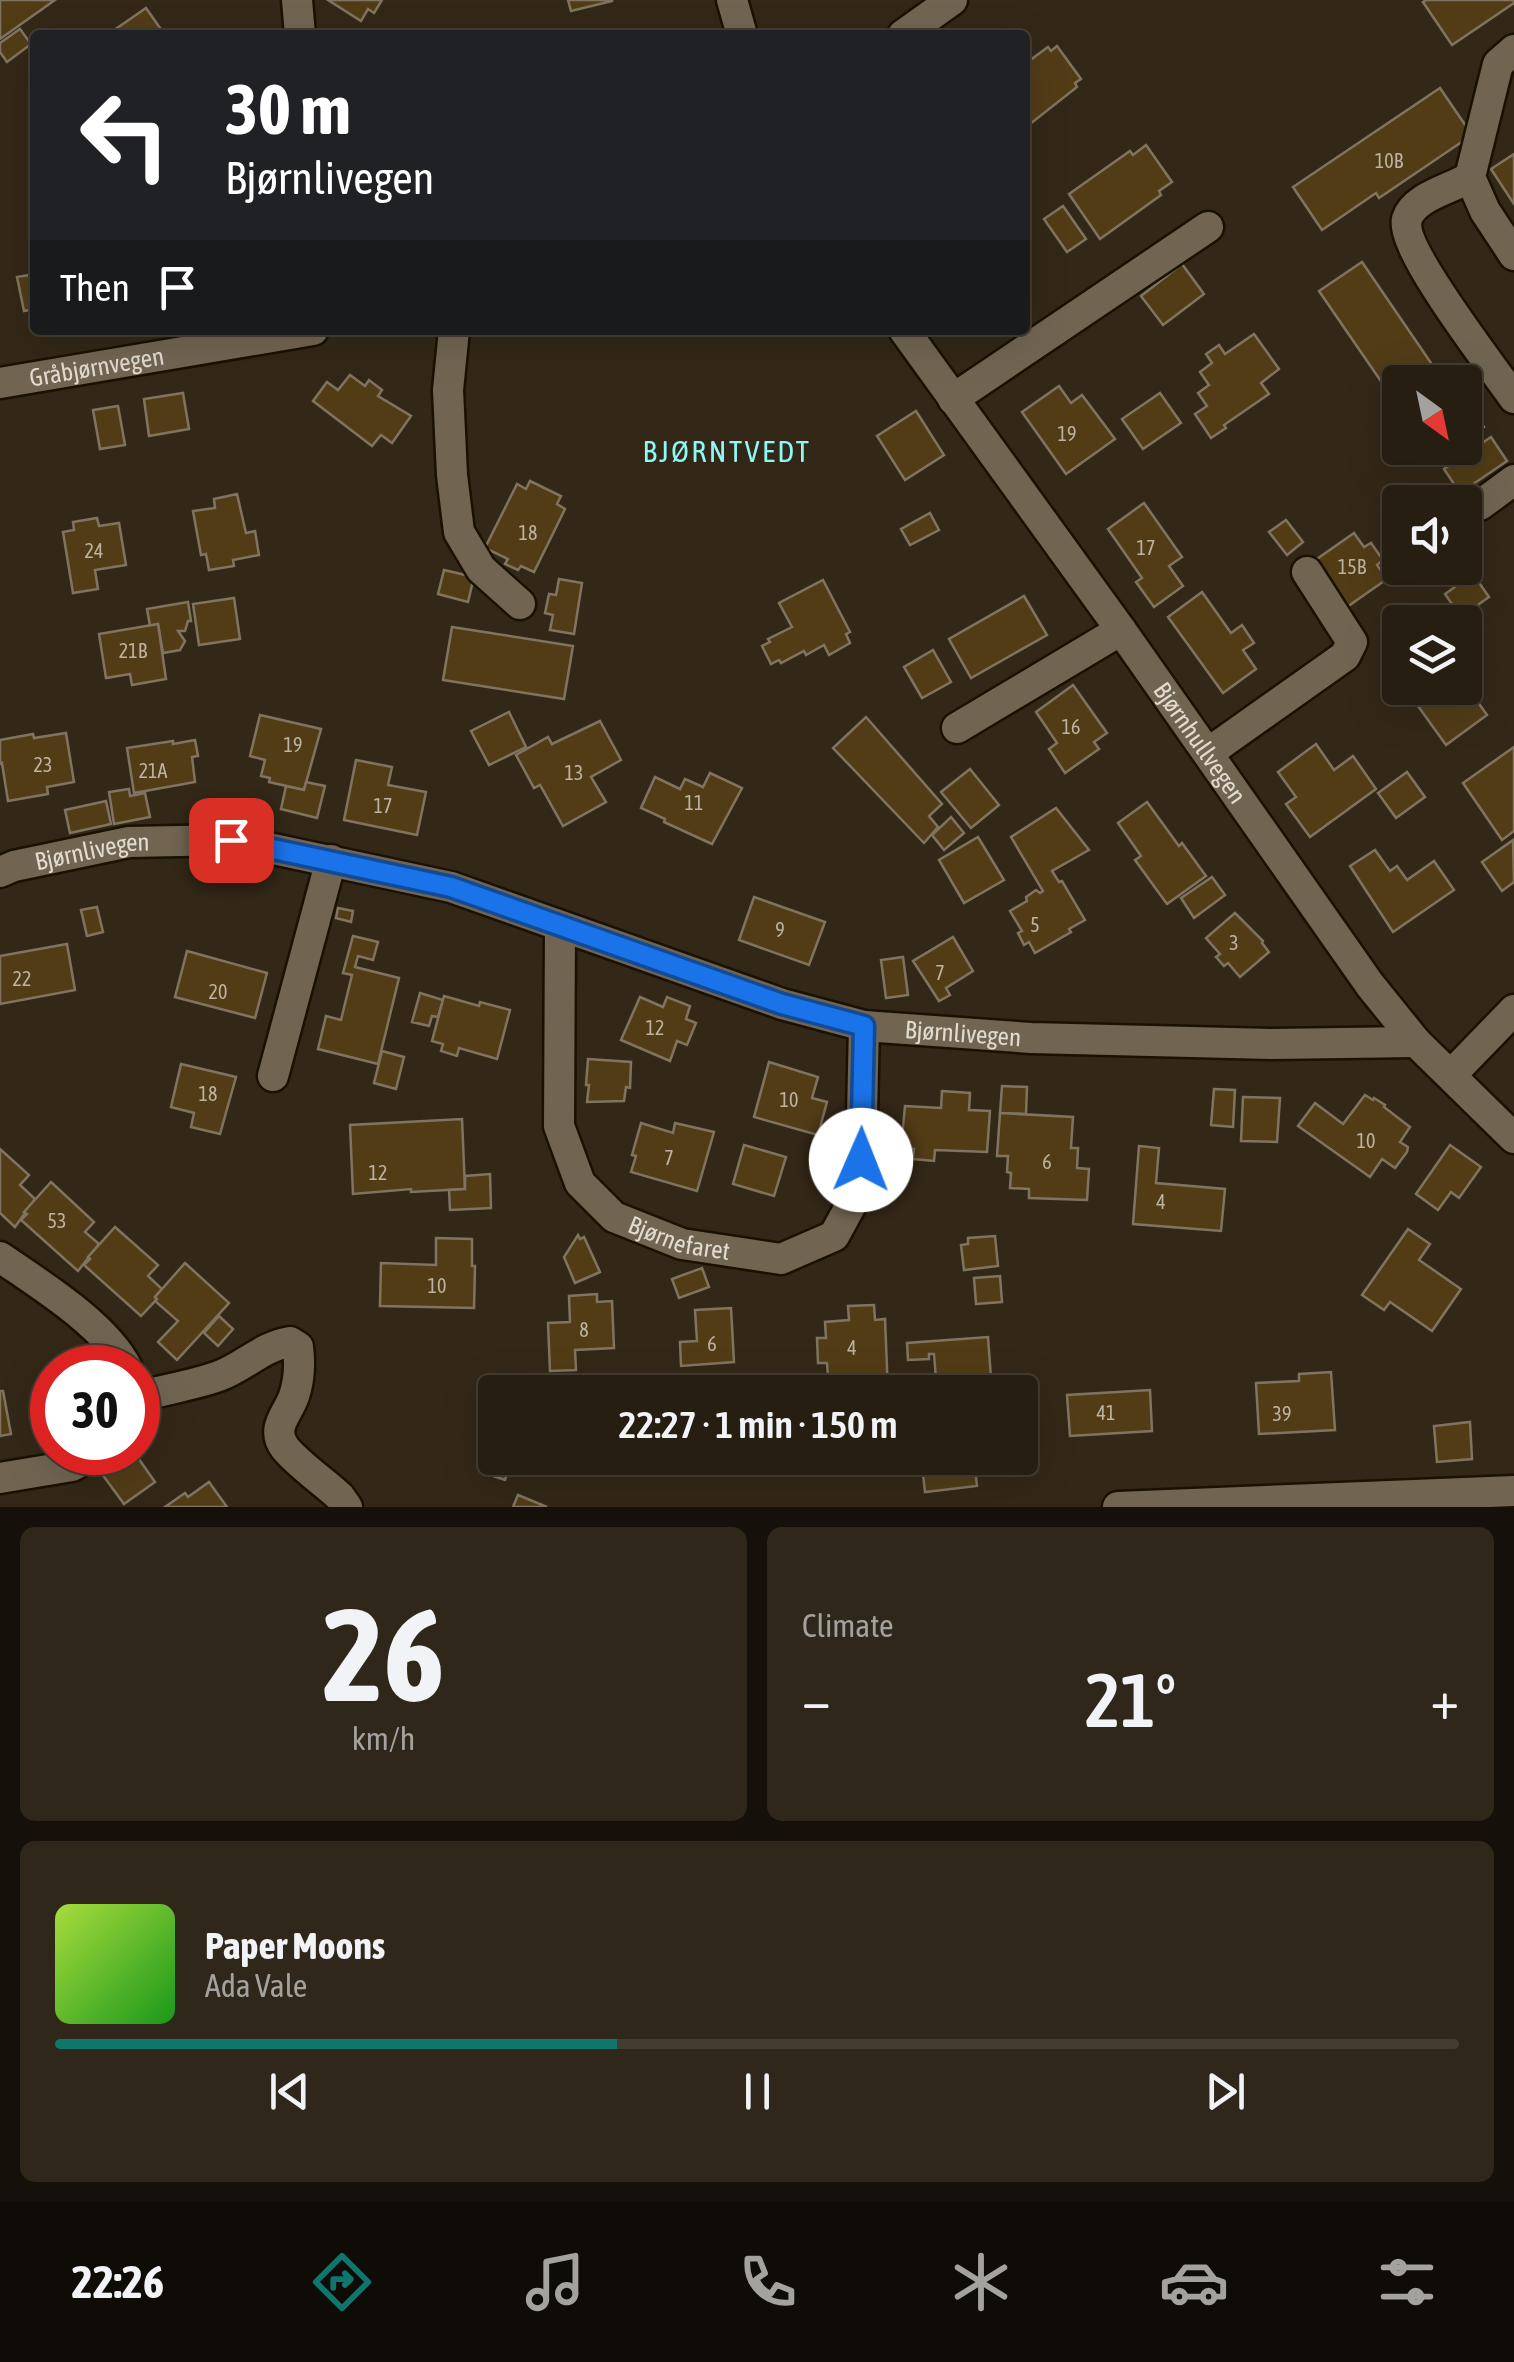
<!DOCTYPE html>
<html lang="en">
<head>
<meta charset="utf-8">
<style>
  body { margin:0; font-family:"Asap Condensed",sans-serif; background:#2e271a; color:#f1f3f6; height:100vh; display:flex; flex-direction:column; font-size:38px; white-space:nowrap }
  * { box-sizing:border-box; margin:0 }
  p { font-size:32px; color:#a4a29f }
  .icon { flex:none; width:55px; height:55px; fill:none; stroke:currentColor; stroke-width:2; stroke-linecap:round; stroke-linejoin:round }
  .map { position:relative; height:1507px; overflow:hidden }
  .sheet { display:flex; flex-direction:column; gap:20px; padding:20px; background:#151009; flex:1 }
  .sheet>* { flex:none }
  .guide { position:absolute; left:30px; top:30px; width:1000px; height:305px; border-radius:10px; box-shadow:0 10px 40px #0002,0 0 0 2px #423c31; background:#202124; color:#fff; overflow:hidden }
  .needle { width:65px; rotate:147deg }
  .buttons { position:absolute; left:1382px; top:365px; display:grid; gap:20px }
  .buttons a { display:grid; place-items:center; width:100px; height:100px; border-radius:10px; background:#261e11; box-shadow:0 10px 40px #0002,0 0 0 2px #423c31; font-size:50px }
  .speed { position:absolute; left:30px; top:1345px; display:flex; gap:20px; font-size:50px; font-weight:700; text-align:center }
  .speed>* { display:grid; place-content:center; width:130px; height:130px; border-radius:50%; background:#261e11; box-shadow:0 10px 40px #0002,0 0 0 2px #423c31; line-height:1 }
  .speed .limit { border:15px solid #d22; background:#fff; color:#111 }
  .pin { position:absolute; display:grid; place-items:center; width:85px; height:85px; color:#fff; margin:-42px; border-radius:20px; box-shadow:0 5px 15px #0006 }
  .me { position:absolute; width:110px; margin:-55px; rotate:1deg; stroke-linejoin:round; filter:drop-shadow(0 0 8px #0008) }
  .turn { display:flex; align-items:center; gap:35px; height:210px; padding:0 30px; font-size:45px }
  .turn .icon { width:130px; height:130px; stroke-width:2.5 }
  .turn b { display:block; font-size:70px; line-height:85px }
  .then { display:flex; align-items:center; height:95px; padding:0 30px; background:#0003; gap:20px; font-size:38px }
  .big { font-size:75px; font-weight:600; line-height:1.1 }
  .sheet .card { flex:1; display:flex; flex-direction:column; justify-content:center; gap:15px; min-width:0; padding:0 35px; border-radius:15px; background:#2e271a }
  .sheet .dial { align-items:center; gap:0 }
  .dial b { font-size:130px; line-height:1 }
  .song { display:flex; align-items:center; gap:30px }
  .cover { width:120px; height:120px; border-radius:15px; background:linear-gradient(135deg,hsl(80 70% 55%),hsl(120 70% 35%)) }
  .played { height:10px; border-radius:5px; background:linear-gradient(90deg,#0f766e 40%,#423c31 40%) }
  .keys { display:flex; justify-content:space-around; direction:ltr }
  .heat { display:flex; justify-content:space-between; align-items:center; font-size:55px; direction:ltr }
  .sheet .tiles { flex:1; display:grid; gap:20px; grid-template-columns:1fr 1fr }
  .card:last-child { grid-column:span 2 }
  .trip { position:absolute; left:478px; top:1375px; width:560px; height:100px; border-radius:10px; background:#261e11; box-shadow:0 10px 40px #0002,0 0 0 2px #423c31; font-weight:600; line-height:100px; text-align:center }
  .tab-bar { display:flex; height:160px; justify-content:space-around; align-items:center; background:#0f0c07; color:#a4a29f }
  .tab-bar .icon { width:70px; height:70px }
  .tab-bar .current { color:#0f766e }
  .tab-bar b { font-size:45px; color:#f1f3f6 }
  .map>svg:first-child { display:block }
  .building { fill:#513c16; stroke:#807461; stroke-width:2.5 }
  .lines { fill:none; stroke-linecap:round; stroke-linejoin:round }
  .minor-casing { stroke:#1a1102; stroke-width:35 }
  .minor { stroke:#716552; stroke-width:30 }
  .route-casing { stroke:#114b97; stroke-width:25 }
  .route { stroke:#1a73e8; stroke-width:18 }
  .labels { text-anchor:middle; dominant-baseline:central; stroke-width:10; stroke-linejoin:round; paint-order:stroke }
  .number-label { font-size:20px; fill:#bdb3a2 }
  .street-label { font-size:25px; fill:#e1dbd0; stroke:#332817 }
  .quarter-label { font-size:30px; letter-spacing:2.5px; fill:#8df8f4; stroke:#332817 }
</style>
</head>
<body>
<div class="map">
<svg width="1514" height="1507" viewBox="0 0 1514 1507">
  <rect width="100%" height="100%" fill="#332817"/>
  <!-- building -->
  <g class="building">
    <polygon points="0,0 55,0 0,39"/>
    <polygon points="328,0 382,0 374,13 368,9 361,21"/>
    <polygon points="568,0 612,0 612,1 571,11"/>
    <polygon points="1426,0 1514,0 1514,3 1452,45 1423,2"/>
    <polygon points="146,8 165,35 107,35"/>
    <polygon points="20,29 31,44 7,62 0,52 0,43"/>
    <polygon points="1057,46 1081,79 1075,83 1077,87 1025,128 1025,64 1048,47 1051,51"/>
    <polygon points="1440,88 1472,135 1379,198 1376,193 1322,230 1293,187"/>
    <polygon points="1146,145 1172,182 1159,191 1161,195 1100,239 1069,194 1130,151 1133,155"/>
    <polygon points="1514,154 1514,204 1491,169"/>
    <polygon points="1063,206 1086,239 1067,252 1044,219"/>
    <polygon points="1362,262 1444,382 1400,382 1400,409 1319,291"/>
    <polygon points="1182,264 1204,294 1163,325 1141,296"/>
    <polygon points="35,274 35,309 24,311 17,277"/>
    <polygon points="1254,334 1279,369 1261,383 1269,394 1224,425 1226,428 1211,438 1195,414 1207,406 1198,393 1209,385 1200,372 1212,363 1206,354 1219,345 1225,354"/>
    <polygon points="350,375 365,386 369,380 382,390 378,396 411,416 392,443 381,435 372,446 313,401 327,382 338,390"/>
    <polygon points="1059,386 1071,403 1082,395 1115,439 1066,474 1022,412"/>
    <polygon points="183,393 189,429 149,436 144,399"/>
    <polygon points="1160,393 1181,423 1143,449 1122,419"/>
    <polygon points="118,406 125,445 100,449 93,410"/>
    <polygon points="916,411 944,455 905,480 877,436"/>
    <polygon points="1465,413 1472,424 1479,420 1484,427 1465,440"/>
    <polygon points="1491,437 1507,461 1460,493 1444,469"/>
    <polygon points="530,481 561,496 557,504 565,509 534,572 521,566 518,570 505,564 508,559 485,548 517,484 526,489"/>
    <polygon points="237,494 246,533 255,531 259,555 233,560 234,566 209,570 206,554 201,555 193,511 215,508 214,499"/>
    <polygon points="1144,503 1182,557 1169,566 1183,586 1154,607 1136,582 1142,578 1108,529"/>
    <polygon points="930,513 939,530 910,545 901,529"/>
    <polygon points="97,518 99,526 119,523 126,565 95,570 98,589 73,593 63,532 74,530 73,522"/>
    <polygon points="1286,520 1303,542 1287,555 1269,532"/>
    <polygon points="1354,533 1364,547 1371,543 1383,560 1377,565 1387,579 1347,607 1314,561"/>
    <polygon points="444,570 474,577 468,602 438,594"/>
    <polygon points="1473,574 1489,597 1461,617 1445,594"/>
    <polygon points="559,579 582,583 574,634 550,630 553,615 545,613 549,594 556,595"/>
    <polygon points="823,580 850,632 846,634 850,643 829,655 824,645 806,655 804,651 781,663 779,660 771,664 762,646 770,642 768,639 792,627 779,603"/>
    <polygon points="1202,592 1231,633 1242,625 1254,643 1243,650 1256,669 1223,693 1168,617"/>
    <polygon points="1024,596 1047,635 971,678 949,639"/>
    <polygon points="234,598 240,639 199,645 193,604"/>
    <polygon points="188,602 191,621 188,621 185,631 178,631 185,641 180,650 163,653 158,624 150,626 147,609"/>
    <polygon points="158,624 166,679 132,685 130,674 106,678 99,634"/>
    <polygon points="452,627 573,646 564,699 443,680"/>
    <polygon points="933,650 951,682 922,698 904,667"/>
    <polygon points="1400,652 1400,681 1387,662"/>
    <polygon points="1465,684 1487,715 1446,745 1405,688 1465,688"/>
    <polygon points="1073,685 1107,733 1094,742 1099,749 1065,773 1049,749 1057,743 1036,712"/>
    <polygon points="509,712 526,747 489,765 471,731"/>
    <polygon points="260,715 321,729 304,790 269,782 270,778 261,776 265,760 250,756"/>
    <polygon points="866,717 942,804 929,816 938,827 924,843 833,748"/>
    <polygon points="600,721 621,760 591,777 606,802 563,826 540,785 534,788 516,755 548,737 552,744"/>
    <polygon points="66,733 74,782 47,787 48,794 8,801 2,763 0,764 0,740 33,734 34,738"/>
    <polygon points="195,740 198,756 192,757 195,782 134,793 127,748 173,741 173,744"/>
    <polygon points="1316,744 1334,770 1353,756 1376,789 1310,837 1286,804 1296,797 1278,772"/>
    <polygon points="1514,747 1514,831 1502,840 1463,783"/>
    <polygon points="356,760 392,767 388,785 426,792 417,835 344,820"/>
    <polygon points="970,769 999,805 971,828 941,792"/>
    <polygon points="1407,772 1425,797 1396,818 1378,793"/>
    <polygon points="710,773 742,788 712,844 664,822 665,819 641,808 655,777 680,789 685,779 703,787"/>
    <polygon points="306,782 325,786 317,818 281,809 286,786 304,790"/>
    <polygon points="129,789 130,796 145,793 150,817 114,824 109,792"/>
    <polygon points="106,801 111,824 70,833 65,810"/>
    <polygon points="1147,802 1179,846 1182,843 1206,876 1167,904 1135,860 1141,856 1118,823"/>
    <polygon points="1056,808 1089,850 1052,871 1059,882 1062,881 1085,920 1069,929 1071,932 1035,953 1029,942 1024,945 1018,933 1022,931 1010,911 1027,901 1026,897 1036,890 1040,893 1043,891 1011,837"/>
    <polygon points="951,817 964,833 944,850 932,835"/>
    <polygon points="978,837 1004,880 964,903 939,860"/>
    <polygon points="1513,840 1514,882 1502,891 1482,862"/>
    <polygon points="1375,850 1390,871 1397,866 1407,880 1434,861 1454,890 1393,932 1350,866"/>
    <polygon points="1212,877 1225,895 1194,918 1181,898"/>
    <polygon points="754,897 825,922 809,965 739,940"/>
    <polygon points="97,907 103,932 87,936 81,910"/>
    <polygon points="338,908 353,911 351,922 336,918"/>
    <polygon points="1235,913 1263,941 1262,943 1269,952 1240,977 1228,963 1224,966 1216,957 1220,954 1206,938"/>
    <polygon points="353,936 378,942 373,960 358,956 355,967 399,978 378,1064 318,1049 326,1016 341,1020 352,975 343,973"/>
    <polygon points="953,937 973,971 946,988 950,995 939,1001 913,961"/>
    <polygon points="67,944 75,990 0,1004 0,956"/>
    <polygon points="187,951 267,973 255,1018 175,997"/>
    <polygon points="903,957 908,995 886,998 881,960"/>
    <polygon points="420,993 443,1000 438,1017 432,1016 429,1026 412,1022"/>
    <polygon points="444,996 479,1006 480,1002 510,1010 497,1059 459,1048 457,1056 441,1051 443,1044 432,1041"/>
    <polygon points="640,997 663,1007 667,997 690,1006 686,1019 696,1023 687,1045 677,1041 670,1061 621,1040"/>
    <polygon points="382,1051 404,1057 396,1089 374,1083"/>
    <polygon points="588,1059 631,1062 630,1088 626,1087 624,1101 587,1102 589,1085 586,1085"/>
    <polygon points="769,1062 818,1077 812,1098 827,1102 818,1135 754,1117"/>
    <polygon points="181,1064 236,1077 220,1134 191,1127 194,1113 171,1107"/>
    <polygon points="1002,1086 1027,1087 1026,1114 1000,1113"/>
    <polygon points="1214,1089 1235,1090 1233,1127 1211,1125"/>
    <polygon points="942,1091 970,1093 969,1110 990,1111 987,1152 935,1150 934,1161 913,1159 914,1149 901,1148 905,1106 941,1108"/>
    <polygon points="1365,1095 1373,1100 1374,1098 1385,1105 1384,1107 1410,1127 1400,1142 1408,1147 1407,1152 1395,1168 1382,1159 1370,1177 1298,1126 1315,1103 1343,1124"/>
    <polygon points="1243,1097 1280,1098 1277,1142 1241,1141"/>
    <polygon points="1000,1113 1073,1117 1071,1148 1078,1148 1077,1168 1089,1169 1087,1200 1029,1198 1029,1189 1010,1188 1011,1173 1007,1172 1008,1156 997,1156"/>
    <polygon points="462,1119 465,1189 411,1192 411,1189 353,1194 350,1125"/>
    <polygon points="641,1123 673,1133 675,1123 714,1132 697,1191 631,1172 636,1156 632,1155"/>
    <polygon points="744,1145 786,1157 774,1196 733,1184"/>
    <polygon points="1450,1145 1481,1167 1459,1198 1451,1192 1438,1210 1416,1194"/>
    <polygon points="1139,1146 1159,1148 1156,1183 1225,1189 1221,1231 1133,1224"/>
    <polygon points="0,1149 29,1175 20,1185 35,1199 15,1227 0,1213"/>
    <polygon points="490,1174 491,1208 450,1210 449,1190 465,1189 465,1176"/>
    <polygon points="51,1182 94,1222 85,1232 99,1244 78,1271 21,1220 27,1214 24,1212"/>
    <polygon points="115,1227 158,1265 148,1276 162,1289 155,1297 157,1299 141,1316 84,1265 90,1259 88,1257"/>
    <polygon points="1408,1229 1430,1244 1419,1260 1461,1289 1432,1331 1390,1302 1384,1310 1362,1295"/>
    <polygon points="578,1235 580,1239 584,1237 600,1272 575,1283 564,1257"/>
    <polygon points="995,1236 998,1266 964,1270 961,1245 968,1244 968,1238"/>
    <polygon points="436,1238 472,1239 472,1266 475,1266 474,1308 380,1306 381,1263 436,1265"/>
    <polygon points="185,1263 229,1303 177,1360 158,1342 178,1321 155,1301 157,1299 155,1297"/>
    <polygon points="702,1268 709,1287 679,1298 672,1279"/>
    <polygon points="1000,1276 1002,1302 976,1304 974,1278"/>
    <polygon points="597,1294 597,1302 612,1301 614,1348 575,1350 576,1370 550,1371 548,1323 570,1322 569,1296"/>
    <polygon points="874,1305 875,1320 885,1319 888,1392 845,1392 845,1390 842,1390 842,1376 828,1377 827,1363 818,1363 817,1338 826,1338 825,1322 849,1320 848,1306"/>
    <polygon points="731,1308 734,1362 681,1366 680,1342 697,1341 695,1310"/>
    <polygon points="219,1316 233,1329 218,1346 204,1333"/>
    <polygon points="988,1337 992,1392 970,1392 970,1389 937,1392 934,1354 929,1354 929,1359 908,1360 907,1343"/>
    <polygon points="1331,1372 1335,1430 1259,1434 1256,1383 1299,1381 1299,1374"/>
    <polygon points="1150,1390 1152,1431 1070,1436 1067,1395"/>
    <polygon points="0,1391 3,1391 11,1434 0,1436"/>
    <polygon points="1470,1422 1472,1459 1437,1462 1434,1426"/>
    <polygon points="493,1446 495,1447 495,1458 512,1458 505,1480 484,1473"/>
    <polygon points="132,1452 134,1452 155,1482 124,1504 102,1474"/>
    <polygon points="974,1460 977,1486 925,1492 922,1466"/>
    <polygon points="209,1482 227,1507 165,1507 185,1493 188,1497"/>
    <polygon points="518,1495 547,1507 513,1507"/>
  </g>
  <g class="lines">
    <defs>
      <g id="minor">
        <polyline points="297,0 300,35"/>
        <polyline points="732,0 742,35"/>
        <polyline points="903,35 952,0"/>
        <polyline points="1514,50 1498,64 1470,177 1485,211 1514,255"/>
        <path d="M1470 177C1452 189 1414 196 1407 219 1399 248 1494 369 1514 398"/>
        <polyline points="454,330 448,390 452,475 459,532 481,569 520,604"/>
        <path id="s1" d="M904 330 1121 630 1370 985 1416 1042 1514 1138"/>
        <path id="s2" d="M0 383 313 330"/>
        <polyline points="953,399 1208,227"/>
        <polyline points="1480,505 1514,480"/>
        <polyline points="957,728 1121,630"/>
        <polyline points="1208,753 1345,656 1352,642 1307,572"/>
        <path id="s3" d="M0 872 14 866 129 842 231 840 451 887 782 1004 864 1026 1031 1038 1271 1044 1416 1042"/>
        <path id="s4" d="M560 926 559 1126 580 1183 614 1217 682 1244 781 1259 834 1236 852 1203 861 1159 864 1026"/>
        <polyline points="1451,1075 1514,1010"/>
        <polyline points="273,1076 331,860"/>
        <path d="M0 1257C39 1284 106 1325 127 1368"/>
        <path d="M141 1396C167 1389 194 1385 219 1376 244 1367 263 1346 290 1342L298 1347C300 1363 299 1381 294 1396 288 1414 270 1428 285 1448 300 1466 323 1481 340 1497L347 1507"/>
        <polyline points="0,1478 72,1466 99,1452"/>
        <polyline points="1118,1507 1514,1491"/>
      </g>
    </defs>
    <!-- minor casing -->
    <use href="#minor" class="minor-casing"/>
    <!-- minor -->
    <use href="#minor" class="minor"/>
  </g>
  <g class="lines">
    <defs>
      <polyline id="route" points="231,840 451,887 782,1004 864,1026 861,1160"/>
    </defs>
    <!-- route casing -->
    <use href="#route" class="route-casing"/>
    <!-- route -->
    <use href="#route" class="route"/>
  </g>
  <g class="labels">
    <!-- number labels -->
    <g class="number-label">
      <text x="1389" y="160">10B</text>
      <text x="1067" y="433">19</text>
      <text x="528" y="532">18</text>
      <text x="1146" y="547">17</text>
      <text x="94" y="550">24</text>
      <text x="1352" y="566">15B</text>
      <text x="133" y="650">21B</text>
      <text x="1071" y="726">16</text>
      <text x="293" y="744">19</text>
      <text x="43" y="764">23</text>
      <text x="153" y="770">21A</text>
      <text x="574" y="772">13</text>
      <text x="694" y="802">11</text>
      <text x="383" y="805">17</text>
      <text x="1035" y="924">5</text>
      <text x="780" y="929">9</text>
      <text x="1234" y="942">3</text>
      <text x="940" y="972">7</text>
      <text x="22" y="978">22</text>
      <text x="218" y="991">20</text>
      <text x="655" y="1027">12</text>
      <text x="208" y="1093">18</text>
      <text x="789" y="1099">10</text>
      <text x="1366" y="1140">10</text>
      <text x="669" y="1157">7</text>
      <text x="1047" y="1161">6</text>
      <text x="378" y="1172">12</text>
      <text x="1161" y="1201">4</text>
      <text x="57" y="1220">53</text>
      <text x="437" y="1285">10</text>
      <text x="584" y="1329">8</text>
      <text x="712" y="1343">6</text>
      <text x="852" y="1347">4</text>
      <text x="1106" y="1412">41</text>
      <text x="1282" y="1413">39</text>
    </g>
    <!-- street labels -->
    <g class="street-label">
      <text stroke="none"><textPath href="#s2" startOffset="98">Gråbjørnvegen</textPath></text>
      <text stroke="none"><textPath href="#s1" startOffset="508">Bjørnhullvegen</textPath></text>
      <text stroke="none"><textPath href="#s3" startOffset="95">Bjørnlivegen</textPath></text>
      <text stroke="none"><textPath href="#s3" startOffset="995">Bjørnlivegen</textPath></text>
      <text stroke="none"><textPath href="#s4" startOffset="378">Bjørnefaret</textPath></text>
    </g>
    <!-- quarter labels -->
    <g class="quarter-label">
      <text x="727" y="451">BJØRNTVEDT</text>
    </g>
  </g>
</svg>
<div class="buttons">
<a><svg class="needle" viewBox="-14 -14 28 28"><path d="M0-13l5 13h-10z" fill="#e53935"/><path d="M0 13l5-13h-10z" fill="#a4a29f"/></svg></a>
<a><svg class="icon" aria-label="sound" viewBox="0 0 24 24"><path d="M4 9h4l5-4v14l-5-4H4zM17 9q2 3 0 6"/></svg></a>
<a><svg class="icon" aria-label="layers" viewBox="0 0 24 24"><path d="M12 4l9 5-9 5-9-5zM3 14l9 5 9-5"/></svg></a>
</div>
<div class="speed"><div class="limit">30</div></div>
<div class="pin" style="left:231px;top:840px;background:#d93025"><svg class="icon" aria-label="arrive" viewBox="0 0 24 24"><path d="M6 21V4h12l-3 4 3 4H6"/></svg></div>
<svg class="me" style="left:861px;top:1160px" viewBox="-20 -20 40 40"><circle r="19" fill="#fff"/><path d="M0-13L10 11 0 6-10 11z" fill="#1a73e8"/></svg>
<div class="trip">22:27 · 1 min · 150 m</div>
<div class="guide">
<div class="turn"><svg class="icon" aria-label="left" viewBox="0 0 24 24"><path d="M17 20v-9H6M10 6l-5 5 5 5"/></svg><div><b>30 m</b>Bjørnlivegen</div></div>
<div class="then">Then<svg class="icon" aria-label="arrive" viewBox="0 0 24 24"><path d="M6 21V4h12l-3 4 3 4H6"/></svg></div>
</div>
</div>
<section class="sheet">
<div class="tiles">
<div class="card dial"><b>26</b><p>km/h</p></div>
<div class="card"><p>Climate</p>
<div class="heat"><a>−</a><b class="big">21°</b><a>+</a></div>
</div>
<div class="card">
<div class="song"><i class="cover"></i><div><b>Paper Moons</b><p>Ada Vale</p></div></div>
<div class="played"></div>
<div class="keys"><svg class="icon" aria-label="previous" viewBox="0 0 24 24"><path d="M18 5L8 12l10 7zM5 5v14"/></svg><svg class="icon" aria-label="pause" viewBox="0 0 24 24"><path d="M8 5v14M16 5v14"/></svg><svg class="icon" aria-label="next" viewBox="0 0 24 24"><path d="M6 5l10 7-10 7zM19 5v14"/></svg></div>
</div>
</div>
</section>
<nav class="tab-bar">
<b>22:26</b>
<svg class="icon current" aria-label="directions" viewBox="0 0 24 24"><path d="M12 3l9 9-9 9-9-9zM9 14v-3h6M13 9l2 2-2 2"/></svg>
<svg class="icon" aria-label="music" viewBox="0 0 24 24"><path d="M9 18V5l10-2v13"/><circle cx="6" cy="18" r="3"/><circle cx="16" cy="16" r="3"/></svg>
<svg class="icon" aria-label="phone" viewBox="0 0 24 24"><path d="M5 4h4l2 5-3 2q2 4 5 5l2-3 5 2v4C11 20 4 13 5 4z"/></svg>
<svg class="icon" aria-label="climate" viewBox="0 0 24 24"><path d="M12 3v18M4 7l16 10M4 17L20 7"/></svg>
<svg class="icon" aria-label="car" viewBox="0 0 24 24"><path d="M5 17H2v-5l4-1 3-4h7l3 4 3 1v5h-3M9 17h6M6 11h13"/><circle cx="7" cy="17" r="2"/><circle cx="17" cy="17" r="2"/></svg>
<svg class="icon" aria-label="filters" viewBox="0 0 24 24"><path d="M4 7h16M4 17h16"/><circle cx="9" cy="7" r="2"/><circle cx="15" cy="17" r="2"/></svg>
</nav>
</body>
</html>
